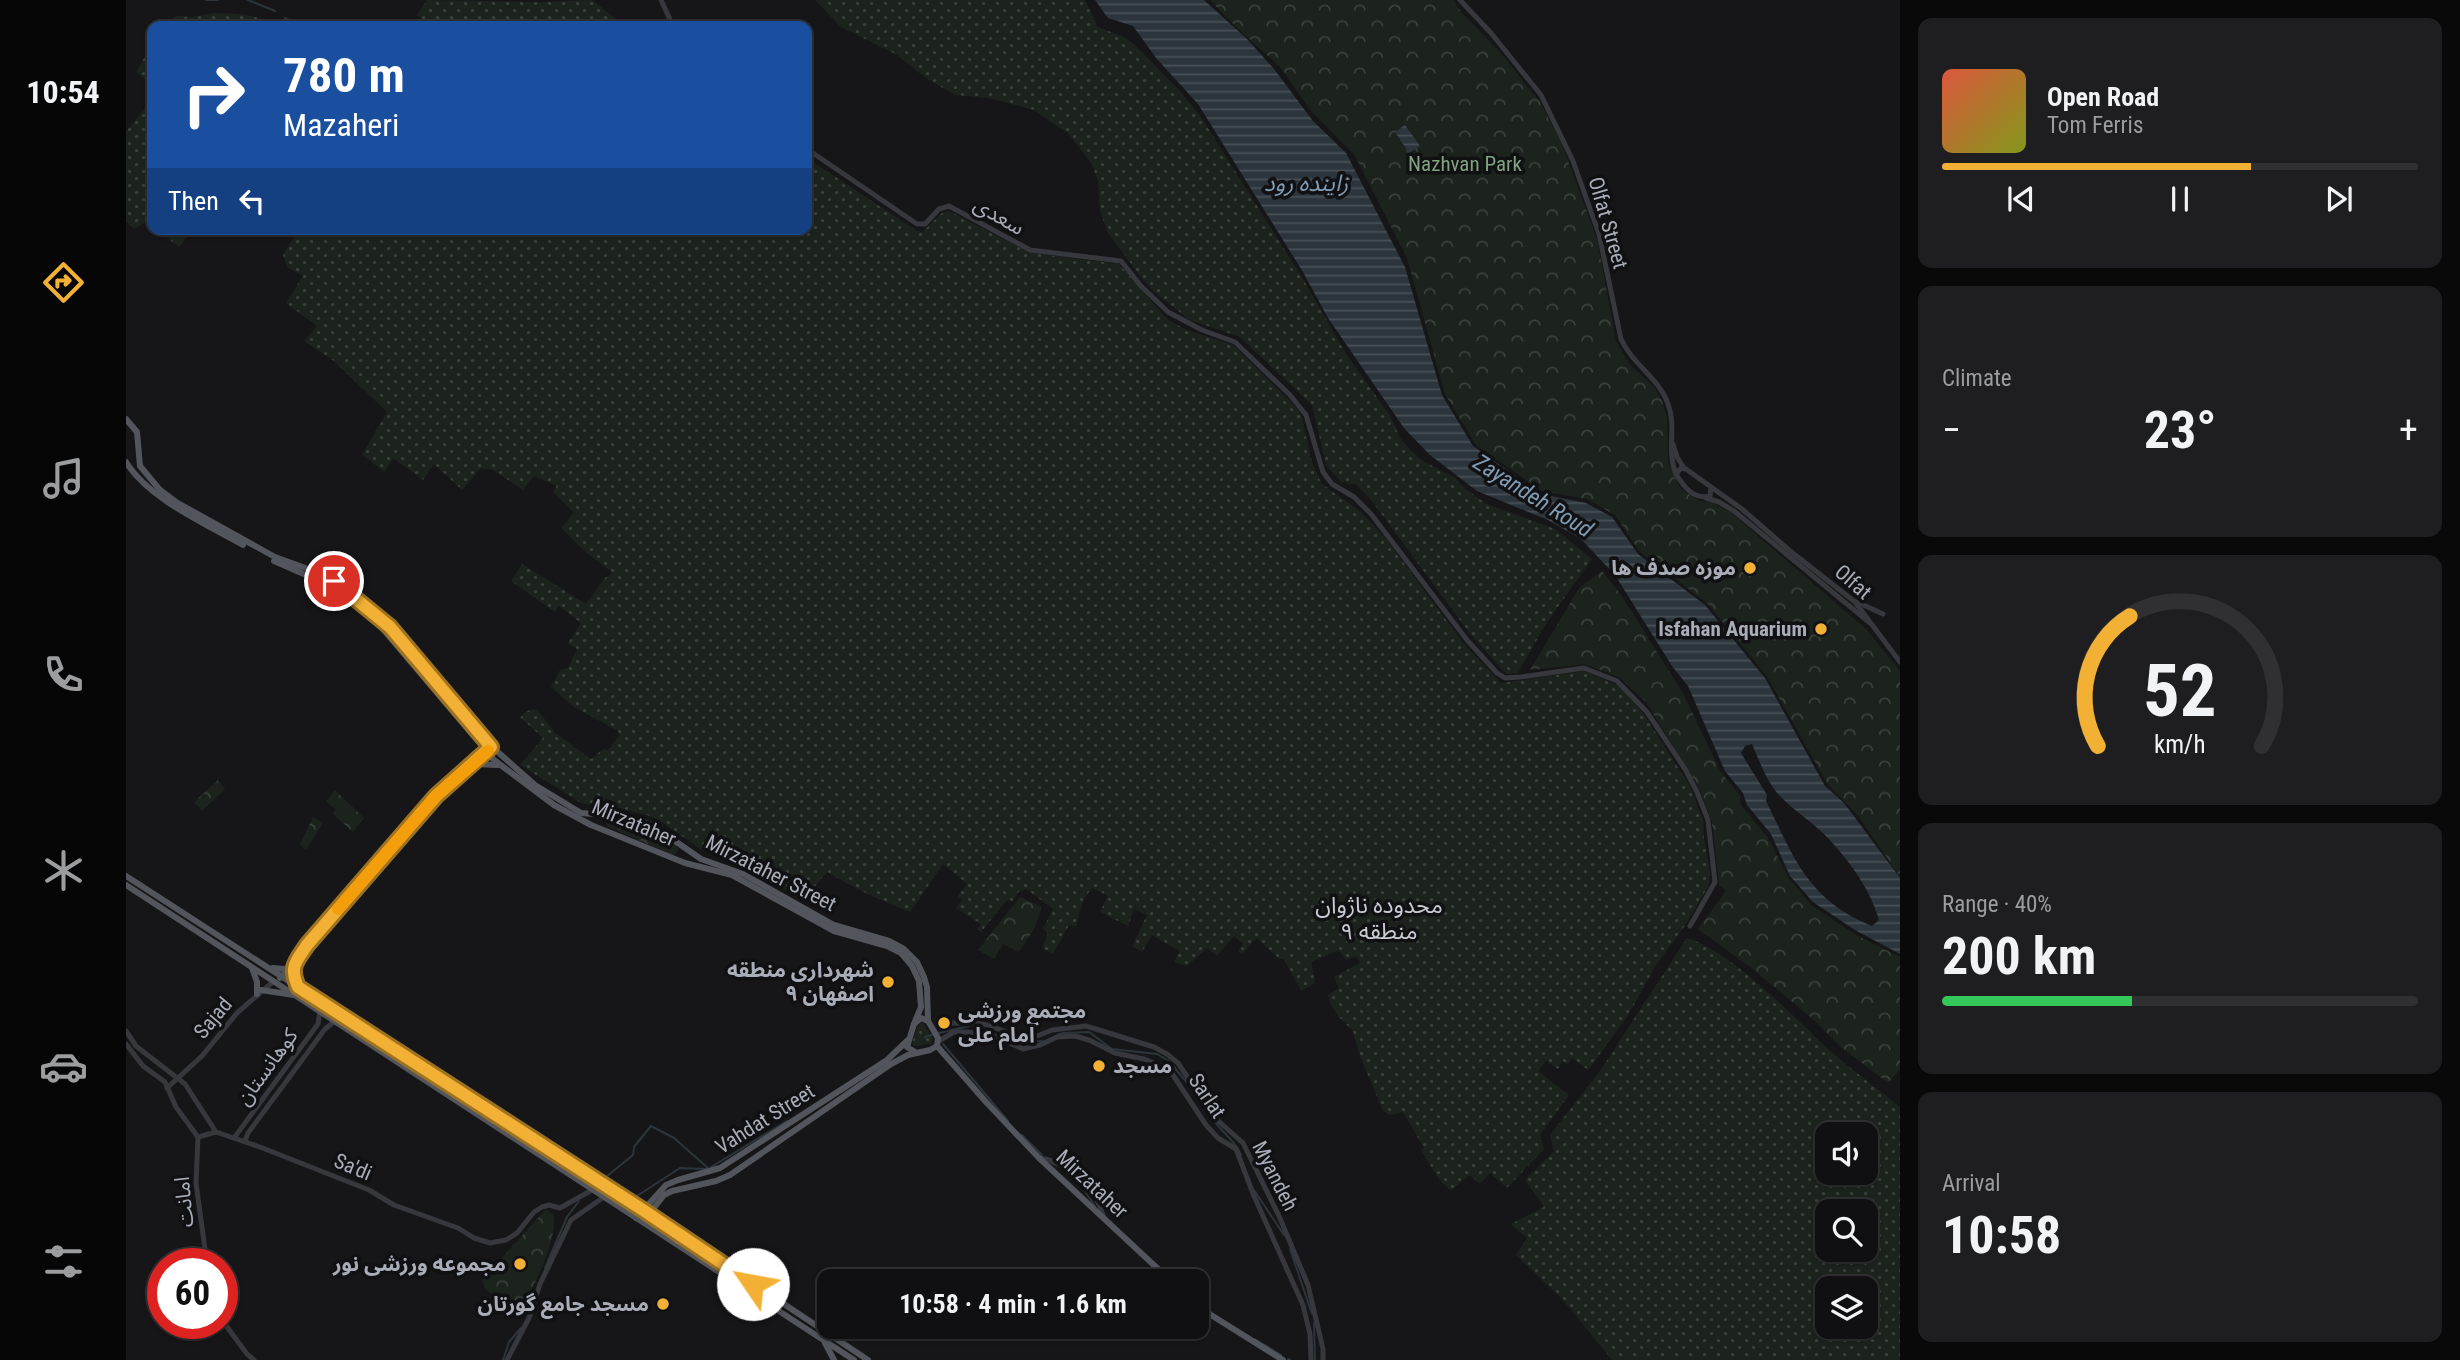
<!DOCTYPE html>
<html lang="en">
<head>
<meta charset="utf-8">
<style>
  body { margin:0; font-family:"Roboto Condensed","Noto Sans Arabic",sans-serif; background:#1e1e20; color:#f1f3f6; height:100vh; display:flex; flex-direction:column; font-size:26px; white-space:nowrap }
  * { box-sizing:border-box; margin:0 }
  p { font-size:23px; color:#9c9d9f }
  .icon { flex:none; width:38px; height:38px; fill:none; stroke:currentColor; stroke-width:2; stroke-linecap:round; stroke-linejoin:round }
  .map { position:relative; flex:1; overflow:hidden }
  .side { display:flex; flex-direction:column; gap:18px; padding:18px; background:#09090a; width:560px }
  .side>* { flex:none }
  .guide { position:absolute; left:21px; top:21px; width:665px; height:214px; border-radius:14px; box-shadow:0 2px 5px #0004,0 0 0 2px #303032; background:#1a4fa0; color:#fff; overflow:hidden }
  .buttons { position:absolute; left:1689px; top:1122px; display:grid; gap:14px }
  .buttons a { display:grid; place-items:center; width:63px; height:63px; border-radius:14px; background:#101012; box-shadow:0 2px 5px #0004,0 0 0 2px #303032; font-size:35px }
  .speed { position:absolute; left:21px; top:1248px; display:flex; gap:14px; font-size:35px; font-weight:700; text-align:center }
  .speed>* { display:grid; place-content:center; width:91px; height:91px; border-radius:50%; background:#101012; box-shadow:0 2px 5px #0004,0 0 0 2px #303032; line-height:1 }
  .speed .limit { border:10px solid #d22; background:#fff; color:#111 }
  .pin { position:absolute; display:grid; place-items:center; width:60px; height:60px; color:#fff; margin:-30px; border:4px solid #fff; border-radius:50%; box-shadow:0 2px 7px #0007 }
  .me { position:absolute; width:77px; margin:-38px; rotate:303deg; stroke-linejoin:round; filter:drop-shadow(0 0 5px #0008) }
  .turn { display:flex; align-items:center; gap:24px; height:147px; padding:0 21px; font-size:32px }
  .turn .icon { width:91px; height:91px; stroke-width:2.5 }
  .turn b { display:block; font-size:49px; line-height:60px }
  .then { display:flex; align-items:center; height:66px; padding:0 21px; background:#0003; gap:14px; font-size:26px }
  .big { font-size:52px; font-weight:700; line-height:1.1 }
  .side .widget { flex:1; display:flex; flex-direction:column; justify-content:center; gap:10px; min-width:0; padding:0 24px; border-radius:14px; background:#1e1e20 }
  .side .dial { align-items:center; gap:0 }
  .dial svg { height:182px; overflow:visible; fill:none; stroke:#303032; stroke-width:7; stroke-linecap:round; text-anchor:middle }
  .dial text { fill:#f1f3f6; stroke:none }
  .song { display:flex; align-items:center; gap:21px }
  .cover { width:84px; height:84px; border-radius:10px; background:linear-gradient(135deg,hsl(10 70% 55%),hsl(70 70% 35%)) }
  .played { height:7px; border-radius:4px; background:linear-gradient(90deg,#f2b134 65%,#303032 65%) }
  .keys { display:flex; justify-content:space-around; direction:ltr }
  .heat { display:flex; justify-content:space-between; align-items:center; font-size:38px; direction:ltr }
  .charge { height:10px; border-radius:5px; background:linear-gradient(90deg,#34c759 40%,#303032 0) }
  .trip { position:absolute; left:691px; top:1269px; width:392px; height:70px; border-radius:14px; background:#101012; box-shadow:0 2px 5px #0004,0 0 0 2px #303032; font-weight:700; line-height:70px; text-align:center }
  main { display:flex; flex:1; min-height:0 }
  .tab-bar { display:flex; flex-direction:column; width:126px; justify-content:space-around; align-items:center; background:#060607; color:#9c9d9f }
  .tab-bar .icon { width:49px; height:49px }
  .tab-bar .active { color:#f2b134 }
  .tab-bar b { font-size:32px; color:#f1f3f6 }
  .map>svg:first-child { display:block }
  .grass { fill:url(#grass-dots); fill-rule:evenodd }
  .forest { fill:url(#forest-crowns) }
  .pitch { fill:#1c231d }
  .water { fill:url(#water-rules); fill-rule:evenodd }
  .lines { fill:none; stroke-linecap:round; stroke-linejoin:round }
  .stream { stroke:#2c353c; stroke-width:2 }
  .minor { stroke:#37383d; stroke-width:5 }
  .major { stroke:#53555c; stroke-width:6 }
  .route-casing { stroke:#9d7322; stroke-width:18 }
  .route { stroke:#f2b134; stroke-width:12 }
  .slow { stroke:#f59e0b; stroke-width:12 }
  .poi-dot { fill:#f2b134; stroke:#111113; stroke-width:2.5 }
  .labels { text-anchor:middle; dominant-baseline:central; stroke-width:7; stroke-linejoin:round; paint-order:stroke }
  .park-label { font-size:21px; fill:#7fa381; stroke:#111113 }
  .street-label { font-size:21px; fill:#a8adb8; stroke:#111113 }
  .poi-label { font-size:21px; font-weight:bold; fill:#a8adb8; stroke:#111113; text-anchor:end }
  .water-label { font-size:23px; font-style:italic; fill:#7f9bb3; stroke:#111113 }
  .neighbourhood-label { font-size:23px; fill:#c9ccd4; stroke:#111113 }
</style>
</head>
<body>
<main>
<nav class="tab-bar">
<b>10:54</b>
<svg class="icon active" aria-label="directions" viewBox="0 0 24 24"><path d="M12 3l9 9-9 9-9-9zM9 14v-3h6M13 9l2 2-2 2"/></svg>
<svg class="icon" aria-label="music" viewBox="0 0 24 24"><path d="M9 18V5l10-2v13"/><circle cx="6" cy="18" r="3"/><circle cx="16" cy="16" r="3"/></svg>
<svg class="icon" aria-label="phone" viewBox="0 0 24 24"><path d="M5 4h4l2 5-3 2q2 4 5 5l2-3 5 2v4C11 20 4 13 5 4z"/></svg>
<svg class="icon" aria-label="climate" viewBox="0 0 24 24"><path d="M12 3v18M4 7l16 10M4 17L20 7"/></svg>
<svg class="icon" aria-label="car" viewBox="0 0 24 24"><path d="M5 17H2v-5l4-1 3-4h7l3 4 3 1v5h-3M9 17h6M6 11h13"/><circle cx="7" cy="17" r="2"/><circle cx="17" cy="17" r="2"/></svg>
<svg class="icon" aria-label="filters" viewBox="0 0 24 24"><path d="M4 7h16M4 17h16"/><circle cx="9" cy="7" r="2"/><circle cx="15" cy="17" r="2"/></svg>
</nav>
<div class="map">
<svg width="1774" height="1360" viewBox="0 0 1774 1360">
  <defs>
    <pattern id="grass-dots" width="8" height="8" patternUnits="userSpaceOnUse" patternTransform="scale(1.75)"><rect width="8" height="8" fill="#1c231d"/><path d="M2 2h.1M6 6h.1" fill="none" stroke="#3a403c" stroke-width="1.8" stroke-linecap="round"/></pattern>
    <pattern id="forest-crowns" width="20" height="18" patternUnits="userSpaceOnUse" patternTransform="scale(1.75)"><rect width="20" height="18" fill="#1c231d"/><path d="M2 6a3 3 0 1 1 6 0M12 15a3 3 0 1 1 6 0" fill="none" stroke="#3a403c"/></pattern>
    <pattern id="water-rules" width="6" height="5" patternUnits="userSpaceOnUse" patternTransform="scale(1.75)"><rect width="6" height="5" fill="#2c353c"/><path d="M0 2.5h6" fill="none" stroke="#485056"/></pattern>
  </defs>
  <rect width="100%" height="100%" fill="#161618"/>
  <!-- grass -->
  <g class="grass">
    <polygon points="301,0 414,2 466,0 499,26 291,26 297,20 291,15"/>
    <polygon points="689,0 959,0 972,27 1000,38 1011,47 1053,90 1075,117 1177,279 1220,354 1265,417 1274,438 1285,451 1297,461 1329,478 1341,490 1361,504 1429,529 1466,559 1421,622 1392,673 1380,674 1345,635 1245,500 1231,485 1215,482 1200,465 1186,405 1114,337 1064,320 1028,292 1014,276 982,233 974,211 972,181 966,164 943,134 908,110 863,98 829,95 800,78 771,55 715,27"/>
    <path d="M89 13C112 13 131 15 151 25L159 21 168 26H39L50 16 66 17Z"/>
    <polygon points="26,56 26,85 10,72 18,58"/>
    <polygon points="26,100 26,227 20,222 8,229 0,222 0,131"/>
    <path d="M681 158 791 231 796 232 816 213 823 211 904 253 993 264 1042 320 1061 330 1107 345 1164 401 1175 414 1187 466 1196 484 1234 511 1260 539 1339 645 1375 683 1458 671 1495 687 1517 713 1555 772 1564 786 1577 820 1578 839 1584 871 1583 885 1560 924 1530 965 1501 1017 1462 1070 1446 1058 1442 1064 1436 1062 1432 1069 1420 1061 1412 1071 1443 1095 1414 1135 1418 1149 1381 1188 1364 1173 1354 1184 1344 1175 1325 1190 1314 1181 1295 1150 1298 1148 1277 1112 1264 1115 1257 1111 1234 1056 1227 1031 1213 1017 1205 1005 1202 995 1213 988 1208 977 1234 963 1230 956 1220 960 1213 950 1185 962 1189 983 1175 991 1158 959H1153L1131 938 1116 954 1112 951 1117 944 1108 936 1091 956 1081 948 1061 966 1048 962 1054 951 1026 935 1016 952 1006 946 1021 915 1008 909 1002 926 974 912 982 896 967 888C955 898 955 912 950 926L943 925 927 954 916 948 922 934 917 929 927 909 900 889 892 892 887 901 881 900 855 932 851 929 855 924 830 908 836 900 831 897 841 884 817 864 784 912C755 901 728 888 701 872L677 900 621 868 574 849 536 822 521 815 485 806 457 804 394 765 417 738 394 717 401 711 411 709 429 733 465 759 477 749 482 750 493 736 492 731 448 707 425 687 434 670 442 668 451 649 442 643 455 623 433 606 429 612 385 581 396 564 460 604 479 578 487 573 462 554 435 528 448 513 427 492 431 486 408 476 397 490 367 470 355 468 336 490 308 464 297 480 267 458 259 472 236 455 261 412 208 361 178 341 191 326 160 303 177 276 162 268 157 255 173 229H681Z"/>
    <polygon points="30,229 66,229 53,247"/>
    <path d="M1561 938C1606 952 1668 1017 1703 1050 1726 1070 1751 1088 1774 1107V1360H1486L1437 1300 1390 1255 1401 1238 1385 1224 1418 1207 1399 1180 1428 1151 1424 1135 1474 1071ZM1701 1134H1740V1172H1701ZM1701 1211H1740V1250H1701ZM1701 1288H1740V1326H1701Z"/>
    <polygon points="796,1022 807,1038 806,1044 788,1046 786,1044 791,1027"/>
  </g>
  <!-- forest -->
  <g class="forest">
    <polygon points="1084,0 1327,0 1336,13 1375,53 1414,102 1435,142 1471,239 1490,341 1504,365 1528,387 1536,401 1541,417 1542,463 1555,489 1574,501 1585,502 1604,512 1740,629 1774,671 1774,877 1733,817 1701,783 1640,675 1581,603 1514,552 1489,515 1461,499 1416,491 1350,445 1319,394 1281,258 1228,154 1185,111 1155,68 1111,28"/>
    <polygon points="1476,571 1495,595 1557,693 1594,771 1613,794 1615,805 1642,838 1662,877 1685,905 1730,935 1774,957 1774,1069 1762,1083 1715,1047 1688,1020 1628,970 1572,929 1600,891 1593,885 1586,822 1573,788 1520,702 1493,677 1458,664 1404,670 1453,588"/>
    <polygon points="92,780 99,789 76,811 68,802"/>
    <polygon points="209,790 238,818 227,832 207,814 209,809 200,801"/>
    <polygon points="187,817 197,823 180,850 174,844"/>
    <path d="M481 818C503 819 542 830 553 850L548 855 482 827 479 822Z"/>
    <polygon points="894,897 916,907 909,927 893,952 877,944 868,959 852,950"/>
    <path d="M420 1209 428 1215C430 1246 409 1280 397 1308L376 1302 359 1289 356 1280Z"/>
  </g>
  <!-- pitch -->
  <polygon class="pitch" points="387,1244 413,1261 415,1269 401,1287 372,1266"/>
  <!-- water -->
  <g class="water">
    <path d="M969 0H1078L1121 39 1148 69 1187 121 1220 153 1279 267 1316 395 1347 446 1415 494 1460 503 1486 517 1512 554 1579 605 1639 678 1699 786 1718 803 1774 878V954L1729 930 1687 902 1664 876 1645 834 1621 805 1617 793 1599 771 1562 686 1546 666 1489 575 1455 539 1422 520 1351 491 1304 455 1278 428 1202 318 1177 272 1072 104 1031 59 1007 26 982 18ZM1626 744C1634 762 1640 781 1654 796 1667 810 1685 821 1699 835 1722 859 1744 888 1753 920L1746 926C1682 900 1668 858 1640 801L1641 795 1615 753 1619 746Z"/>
    <polygon points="1279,125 1294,146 1283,153 1269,132"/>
  </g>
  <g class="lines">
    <!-- stream -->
    <g class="stream">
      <polyline points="80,0 92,0"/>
      <polyline points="122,0 149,11"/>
      <polyline points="159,18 176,26"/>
      <polyline points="528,229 531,233"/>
      <polyline points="813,1033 843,1026"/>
      <polyline points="875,1033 899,1042 916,1041"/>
      <polyline points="931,1035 937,1033 963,1032 986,1049 1031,1054 1043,1061 1068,1091"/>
      <polyline points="799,1037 808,1034"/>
      <polyline points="817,1044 882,1121"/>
      <path d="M1087 1119C1095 1132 1110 1141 1115 1155"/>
      <polyline points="896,1135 916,1155"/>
      <polyline points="925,1163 939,1169"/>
      <polyline points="585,1167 661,1121"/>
      <polyline points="949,1176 969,1206"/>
      <polyline points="475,1181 507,1155 508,1147 525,1126 548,1138 582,1168"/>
      <polyline points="1128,1190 1158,1235"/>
      <polyline points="511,1196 554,1168 580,1169"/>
      <polyline points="1164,1249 1186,1314"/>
      <polyline points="419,1268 441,1217 453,1201"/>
      <polyline points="1188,1323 1189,1360"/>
      <polyline points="1129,1339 1155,1355"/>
      <polyline points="1162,1359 1164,1360"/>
      <polyline points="377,1360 383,1342 395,1328"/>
    </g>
    <!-- minor -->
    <g class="minor">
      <polyline points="535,0 547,26"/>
      <path d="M1334 0 1365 33 1415 95 1447 161 1473 234 1495 339C1506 364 1533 378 1542 404 1551 427 1540 451 1550 474"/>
      <polyline points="681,149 791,224 799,224 813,209 823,206 904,250 995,261 1015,286 1042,312 1076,330 1109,342 1164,395 1180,415 1197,472 1206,484 1228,497 1245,514 1341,640 1371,673 1379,678 1394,677 1458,668 1491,681 1521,712 1559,769 1571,792 1582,820 1589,882 1564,926"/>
      <polyline points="1547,444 1551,457 1558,468"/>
      <path d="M1555 468 1560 469 1585 487 1584 496C1568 500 1558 487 1550 474Z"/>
      <polyline points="1585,487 1616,509 1663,550 1729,602 1774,662"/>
      <polyline points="1580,498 1593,502 1608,511 1744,623"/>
      <polyline points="1731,602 1757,614"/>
      <polyline points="817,1023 855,1023 895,1037 911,1036 926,1030 960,1026 1028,1047 1041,1054 1052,1063 1089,1118 1117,1143 1153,1216 1182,1285 1197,1349 1197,1360"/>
      <polyline points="0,1031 10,1046 59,1084 90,1132 134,1147 243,1190 268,1205 332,1228 348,1238 364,1243 380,1240 391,1233 408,1212 416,1207 423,1205 434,1208 466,1190"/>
      <polyline points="813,1041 828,1032 841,1032 868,1036 897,1049 914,1045 931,1037 949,1036 963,1040 989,1053 1018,1059 1043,1069 1080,1125 1092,1138 1110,1149 1128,1196 1177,1305 1184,1334 1185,1360"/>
      <polyline points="0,1044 17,1066 39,1082 50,1107 72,1137 90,1132"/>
      <polyline points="41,1088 76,1056 111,1013 148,981"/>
      <polyline points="72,1137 70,1183 81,1264"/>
      <polyline points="108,1138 192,1024 194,1011"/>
      <polyline points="119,1141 122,1133 199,1029 209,1021"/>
      <path d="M914 1158C947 1163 969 1186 978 1218"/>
      <polyline points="96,1320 121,1354 128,1360"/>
      <polyline points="381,1360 403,1318 414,1284 445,1220 478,1197"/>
    </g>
    <!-- major -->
    <g class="major">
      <polyline points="0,419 11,432 14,466 34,490 50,502 149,557 196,574 254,617 356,738 409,785 455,813 504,817 526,825 575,859 617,874 708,925 763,941 778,949 791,962 798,977 801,987 802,1021 812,1038 811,1046 804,1050 782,1055 765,1064 604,1175 590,1181 546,1191 538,1195 517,1222"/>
      <path d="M0 462C23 499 80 524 117 545"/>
      <polyline points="148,561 205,586 251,622 368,760 428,805 465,825 559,863 606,875 708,931 761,946 775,953 786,966 793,981 795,1007 788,1024"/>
      <polyline points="349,764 371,765"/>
      <polyline points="0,876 517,1210 742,1360"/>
      <polyline points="0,885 728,1360"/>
      <polyline points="126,968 131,982 131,994"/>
      <polyline points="147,968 159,969 167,965 167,976 172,987"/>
      <polyline points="154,978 167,965 181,945 310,796 357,757 360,752 354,753 315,786 312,794"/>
      <polyline points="135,990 168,995"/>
      <polyline points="811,1046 860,1102 913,1158 1045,1281"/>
      <polyline points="789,1052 781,1047 788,1024 795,1018 802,1021"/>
      <polyline points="510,1218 540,1185 552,1180 594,1168 761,1060 783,1039"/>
      <polyline points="1071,1303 1085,1315 1157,1360"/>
      <polyline points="699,1343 708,1360"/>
    </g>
  </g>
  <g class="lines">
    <defs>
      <path id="route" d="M208 581 264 627 365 747 310 796 181 945C170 962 163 966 172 987L517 1210 627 1284"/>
    </defs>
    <!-- route casing -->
    <use href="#route" class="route-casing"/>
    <!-- route -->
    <use href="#route" class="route"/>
    <!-- slow -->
    <polyline class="slow" points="212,909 310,796 362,751"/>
  </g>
  <!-- markers -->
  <g class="poi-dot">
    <circle cx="1624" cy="568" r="7"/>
    <circle cx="1695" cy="629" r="7"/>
    <circle cx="762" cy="982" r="7"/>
    <circle cx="818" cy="1023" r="7"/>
    <circle cx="973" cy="1066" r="7"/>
    <circle cx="394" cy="1264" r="7"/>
    <circle cx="537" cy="1304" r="7"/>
  </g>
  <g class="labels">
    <!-- park labels -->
    <g class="park-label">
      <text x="1339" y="164">Nazhvan Park</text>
    </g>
    <!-- street labels -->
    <g class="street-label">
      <text transform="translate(873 216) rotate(30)">سعدی</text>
      <text transform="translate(1482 223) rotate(74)">Olfat Street</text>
      <text transform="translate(1727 582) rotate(41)">Olfat</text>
      <text transform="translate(508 823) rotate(23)">Mirzataher</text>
      <text transform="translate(645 873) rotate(27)">Mirzataher Street</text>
      <text transform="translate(87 1018) rotate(-50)">Sajad</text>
      <text transform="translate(141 1067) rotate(-54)">کوهانستان</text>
      <text transform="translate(1081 1096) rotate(56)">Sarlat</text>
      <text transform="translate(639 1119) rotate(-32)">Vahdat Street</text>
      <text transform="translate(227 1167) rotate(23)">Sa'di</text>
      <text transform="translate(1149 1176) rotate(63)">Myandeh</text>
      <text transform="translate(966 1184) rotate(43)">Mirzataher</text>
      <text transform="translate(58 1202) rotate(-95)">امانت</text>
    </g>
    <!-- poi labels -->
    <g class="poi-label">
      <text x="1610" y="568">موزه صدف ها</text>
      <text x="1681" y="629">Isfahan Aquarium</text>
      <text x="748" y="970">شهرداری منطقه<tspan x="748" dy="24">۹ اصفهان</tspan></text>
      <text x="832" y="1011" text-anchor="start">مجتمع ورزشی<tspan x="832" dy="24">امام علی</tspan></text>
      <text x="987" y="1066" text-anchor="start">مسجد</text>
      <text x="380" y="1264">مجموعه ورزشی نور</text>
      <text x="523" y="1304">مسجد جامع گورتان</text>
    </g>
    <!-- water labels -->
    <g class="water-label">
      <text x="1180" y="183">زاینده رود</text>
      <text transform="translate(1407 496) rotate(32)">Zayandeh Roud</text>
    </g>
    <!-- neighbourhood labels -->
    <g class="neighbourhood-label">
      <text x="1253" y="905">محدوده ناژوان<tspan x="1253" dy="26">منطقه ۹</tspan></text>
    </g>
  </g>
</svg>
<div class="buttons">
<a><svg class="icon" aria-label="sound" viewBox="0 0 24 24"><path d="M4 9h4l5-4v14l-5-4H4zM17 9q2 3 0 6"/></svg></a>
<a><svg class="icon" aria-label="search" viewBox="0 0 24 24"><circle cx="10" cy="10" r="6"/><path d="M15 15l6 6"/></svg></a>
<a><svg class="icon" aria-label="layers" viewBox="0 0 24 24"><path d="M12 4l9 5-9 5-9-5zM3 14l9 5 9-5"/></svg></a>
</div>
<div class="speed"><div class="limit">60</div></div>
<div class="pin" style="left:208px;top:581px;background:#d93025"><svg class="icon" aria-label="arrive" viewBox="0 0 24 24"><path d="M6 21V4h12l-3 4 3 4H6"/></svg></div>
<svg class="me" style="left:627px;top:1284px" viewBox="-20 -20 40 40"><circle r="19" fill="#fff"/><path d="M0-13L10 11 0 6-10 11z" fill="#f2b134"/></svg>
<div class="trip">10:58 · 4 min · 1.6 km</div>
<div class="guide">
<div class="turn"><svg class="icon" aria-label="right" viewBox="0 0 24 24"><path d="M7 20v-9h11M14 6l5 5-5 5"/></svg><div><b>780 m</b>Mazaheri</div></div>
<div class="then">Then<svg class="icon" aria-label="left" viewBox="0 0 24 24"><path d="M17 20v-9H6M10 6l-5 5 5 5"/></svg></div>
</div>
</div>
<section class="side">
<div class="widget">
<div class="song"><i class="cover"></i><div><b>Open Road</b><p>Tom Ferris</p></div></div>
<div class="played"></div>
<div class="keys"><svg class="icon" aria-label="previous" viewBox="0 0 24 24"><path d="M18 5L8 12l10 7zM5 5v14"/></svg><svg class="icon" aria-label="pause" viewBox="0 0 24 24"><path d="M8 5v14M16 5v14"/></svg><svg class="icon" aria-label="next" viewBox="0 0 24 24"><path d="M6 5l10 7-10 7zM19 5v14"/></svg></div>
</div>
<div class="widget"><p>Climate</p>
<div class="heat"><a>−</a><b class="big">23°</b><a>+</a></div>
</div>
<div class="widget dial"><svg viewBox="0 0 100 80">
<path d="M14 69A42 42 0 1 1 86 69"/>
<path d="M14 69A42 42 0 0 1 28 12" stroke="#f2b134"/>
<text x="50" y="56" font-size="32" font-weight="700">52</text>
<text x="50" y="72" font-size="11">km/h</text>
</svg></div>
<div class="widget"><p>Range · 40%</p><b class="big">200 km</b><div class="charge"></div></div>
<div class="widget"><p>Arrival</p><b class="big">10:58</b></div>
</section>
</main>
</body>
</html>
